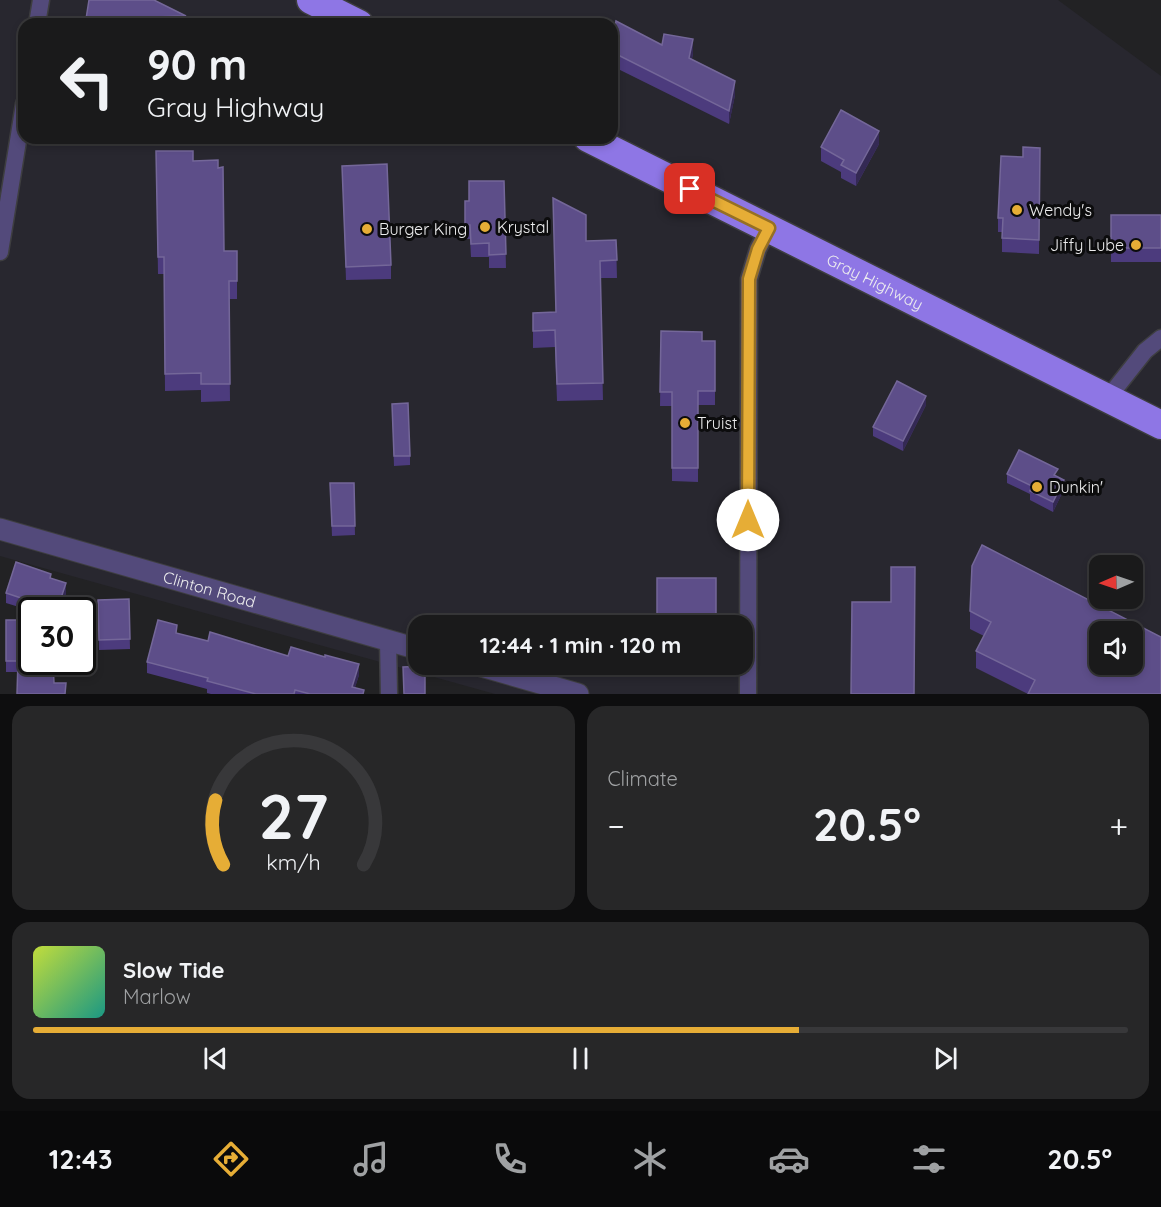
<!DOCTYPE html>
<html lang="en">
<head>
<meta charset="utf-8">
<style>
  body { margin:0; font-family:Quicksand,sans-serif; background:#272728; color:#f1f3f6; height:100vh; display:flex; flex-direction:column; font-size:22px; white-space:nowrap }
  * { box-sizing:border-box; margin:0 }
  p { font-size:20px; color:#9fa1a3 }
  .icon { flex:none; width:33px; height:33px; fill:none; stroke:currentColor; stroke-width:2; stroke-linecap:round; stroke-linejoin:round }
  .map { position:relative; height:694px; overflow:hidden }
  .side { display:flex; flex-direction:column; gap:12px; padding:12px; background:#0e0e0f; flex:1 }
  .side>* { flex:none }
  .hud { position:absolute; left:18px; top:18px; width:600px; height:126px; border-radius:18px; box-shadow:0 3px 9px #0003,0 0 0 2px #38383a; background:#1a1a1b; color:#f1f3f6; overflow:hidden }
  .needle { width:39px; rotate:268deg }
  .controls { position:absolute; left:1089px; top:555px; display:grid; gap:12px }
  .controls a { display:grid; place-items:center; width:54px; height:54px; border-radius:12px; background:#1a1a1b; box-shadow:0 3px 9px #0003,0 0 0 2px #38383a; font-size:30px }
  .speed { position:absolute; left:18px; top:597px; display:flex; gap:12px; font-size:30px; font-weight:700; text-align:center }
  .speed>* { display:grid; place-content:center; width:78px; height:78px; border-radius:50%; background:#1a1a1b; box-shadow:0 3px 9px #0003,0 0 0 2px #38383a; line-height:1 }
  .speed .limit { border:3px solid #111; border-radius:9px; background:#fff; color:#111 }
  .pin { position:absolute; display:grid; place-items:center; width:51px; height:51px; color:#fff; margin:-26px; border-radius:12px; box-shadow:0 3px 9px #0006 }
  .me { position:absolute; width:66px; margin:-33px; rotate:0deg; stroke-linejoin:round; filter:drop-shadow(0 0 4px #0008) }
  .turn { display:flex; align-items:center; gap:21px; height:126px; padding:0 30px; font-size:27px }
  .turn .icon { width:78px; height:78px; stroke-width:2.5 }
  .turn b { display:block; font-size:42px; line-height:51px }
  .big { font-size:45px; font-weight:800; line-height:1.1 }
  .side .card { flex:1; display:flex; flex-direction:column; justify-content:center; gap:9px; min-width:0; padding:0 21px; border-radius:18px; background:#272728 }
  .side .dial { align-items:center; gap:0 }
  .dial svg { height:156px; overflow:visible; fill:none; stroke:#38383a; stroke-width:7; stroke-linecap:round; text-anchor:middle }
  .dial text { fill:#f1f3f6; stroke:none }
  .song { display:flex; align-items:center; gap:18px }
  .cover { width:72px; height:72px; border-radius:9px; background:linear-gradient(135deg,hsl(70 70% 55%),hsl(170 70% 35%)) }
  .played { height:6px; border-radius:3px; background:linear-gradient(90deg,#e6ad36 70%,#38383a 70%) }
  .keys { display:flex; justify-content:space-around; direction:ltr }
  .heat { display:flex; justify-content:space-between; align-items:center; font-size:33px; direction:ltr }
  .side .tiles { flex:1; display:grid; gap:12px; grid-template-columns:1fr 1fr }
  .card:last-child { grid-column:span 2 }
  .trip { position:absolute; left:408px; top:615px; width:345px; height:60px; border-radius:18px; background:#1a1a1b; box-shadow:0 3px 9px #0003,0 0 0 2px #38383a; font-weight:800; line-height:60px; text-align:center }
  .dock { display:flex; height:96px; justify-content:space-around; align-items:center; background:#0a0a0b; color:#9fa1a3 }
  .dock .icon { width:42px; height:42px }
  .dock .current { color:#e6ad36 }
  .dock b { font-size:27px; color:#f1f3f6 }
  .map>svg:first-child { display:block }
  .built { fill:#28272f; fill-rule:evenodd }
  .lines { fill:none; stroke-linecap:round; stroke-linejoin:round }
  .minor-casing { stroke:#3e3e40; stroke-width:19 }
  .tertiary-casing { stroke:#3e3e40; stroke-width:23 }
  .trunk-casing { stroke:#3e3e40; stroke-width:31 }
  .minor { stroke:#534a7b; stroke-width:16 }
  .tertiary { stroke:#534a7b; stroke-width:21 }
  .trunk { stroke:#8e76e5; stroke-width:28 }
  .wall { fill:#4c3b7d }
  .shaded-wall { fill:#342954 }
  .building { fill:#5d4e89; stroke:#746799; stroke-width:1.5; fill-rule:evenodd }
  .route-casing { stroke:#967023; stroke-width:15 }
  .route { stroke:#e6ad36; stroke-width:10 }
  .poi-dot { fill:#e6ad36; stroke:#0c0c0d; stroke-width:2 }
  .labels { text-anchor:middle; dominant-baseline:central; stroke-width:6; stroke-linejoin:round; paint-order:stroke }
  .poi-label { font-size:16px; fill:#ededee; stroke:#0c0c0d; text-anchor:start }
  .street-label { font-size:16px; fill:#ededee; stroke:#0c0c0d }
</style>
</head>
<body>
<div class="map">
<svg width="1161" height="694" viewBox="0 0 1161 694">
  <rect width="100%" height="100%" fill="#222224"/>
  <!-- built -->
  <path class="built" d="M0 0H1058L1161 76V694H495L0 556ZM24 24H612V138H24ZM1100 566H1132V598H1100ZM418 626H742V664H418ZM1100 632H1132V664H1100Z"/>
  <g class="lines">
    <defs>
      <g id="minor">
        <polyline points="37,24 41,0"/>
        <polyline points="0,252 24,104"/>
        <polyline points="1107,399 1145,351 1161,338"/>
        <polyline points="388,640 389,694"/>
        <polyline points="748,694 749,279 758,249 769,228"/>
      </g>
      <g id="tertiary">
        <path id="s1" d="M0 529 418 649"/>
        <polyline points="474,664 578,694"/>
      </g>
      <g id="trunk">
        <polyline points="311,0 359,24"/>
        <path id="s2" d="M588 138 1161 425"/>
      </g>
    </defs>
    <!-- minor casing -->
    <use href="#minor" class="minor-casing"/>
    <!-- tertiary casing -->
    <use href="#tertiary" class="tertiary-casing"/>
    <!-- trunk casing -->
    <use href="#trunk" class="trunk-casing"/>
    <!-- minor -->
    <use href="#minor" class="minor"/>
    <!-- tertiary -->
    <use href="#tertiary" class="tertiary"/>
    <!-- trunk -->
    <use href="#trunk" class="trunk"/>
  </g>
  <!-- wall -->
  <g class="wall">
    <polygon points="186,16 186,24 86,24 86,19"/>
    <polygon points="612,43 662,45 693,53 692,59 735,95 729,124 612,66"/>
    <polygon points="879,144 856,186 841,178 841,172 821,161 821,147"/>
    <polygon points="1040,148 1039,254 1002,252 1002,232 998,232 998,218 1023,157"/>
    <polygon points="156,151 218,168 224,251 237,251 237,299 229,299 230,401 201,402 201,390 165,391 164,274 158,274"/>
    <polygon points="342,166 391,265 391,279 346,280"/>
    <polygon points="504,181 506,268 489,268 489,257 471,257 470,239 465,239 465,215 469,201"/>
    <polygon points="553,198 586,241 616,240 617,278 600,278 603,400 557,401 555,347 533,348 533,330 556,312"/>
    <rect x="1111" y="215" width="50" height="47"/>
    <polygon points="661,331 702,341 715,341 715,405 698,405 698,482 672,481 672,406 660,406"/>
    <polygon points="392,404 410,456 410,465 394,466"/>
    <polygon points="926,405 903,451 873,436 873,427"/>
    <polygon points="1007,474 1058,477 1064,489 1053,512 1030,500 1030,494 1007,483"/>
    <polygon points="330,483 354,483 355,535 332,536"/>
    <polygon points="51,578 66,593 60,610 32,611 6,603 6,593"/>
    <polygon points="129,599 130,649 99,650 98,600"/>
    <polygon points="970,611 1161,637 1028,694 976,668 976,651 984,636 970,629"/>
    <polygon points="6,620 54,683 66,694 17,672 6,672"/>
    <polygon points="177,634 208,641 288,656 359,675 355,687 364,694 211,694 207,693 207,689 147,673 147,662"/>
  </g>
  <!-- shaded-wall -->
  <g class="shaded-wall">
    <polygon points="693,39 693,53 689,72 689,58"/>
    <polygon points="735,81 735,95 729,124 729,111"/>
    <polygon points="879,131 879,144 856,186 856,173"/>
    <polygon points="926,396 926,405 903,451 903,441"/>
    <polygon points="1064,480 1064,489 1053,512 1053,502"/>
    <polygon points="66,583 66,593 60,610 57,610"/>
    <polygon points="359,664 359,675 353,694 352,687"/>
  </g>
  <!-- building -->
  <g class="building">
    <polygon points="89,0 154,0 186,16 86,19"/>
    <polygon points="616,21 662,45 664,34 693,39 689,58 735,81 729,111 612,52 612,43"/>
    <polygon points="841,110 879,131 856,173 841,165 844,160 821,147"/>
    <polygon points="1023,147 1040,148 1039,240 1002,238 1003,218 998,218 1001,156 1023,157"/>
    <polygon points="156,151 193,151 193,161 218,160 218,168 223,167 224,251 237,251 237,281 229,281 230,384 201,384 201,373 165,374 164,257 158,257"/>
    <polygon points="387,164 391,265 346,267 342,166"/>
    <polygon points="469,181 504,181 506,254 489,255 489,243 471,244 470,225 465,225 465,201 469,201"/>
    <polygon points="553,198 586,215 586,241 616,240 617,260 600,261 603,383 557,384 555,330 533,331 533,313 556,312"/>
    <rect x="1111" y="215" width="50" height="33"/>
    <polygon points="661,331 702,332 702,341 715,341 715,391 698,391 698,468 672,468 672,392 660,392"/>
    <polygon points="897,381 926,396 903,441 873,427"/>
    <polygon points="408,403 410,456 394,456 392,404"/>
    <polygon points="1019,450 1058,469 1054,475 1064,480 1053,502 1030,491 1032,486 1007,474"/>
    <polygon points="330,483 354,483 355,526 332,526"/>
    <path d="M982 545 1161 637V694H1028L1035 680 976 651 991 622 970 611 972 566ZM1100 632H1132V664H1100Z"/>
    <polygon points="16,562 51,574 50,578 66,583 57,610 6,593"/>
    <polygon points="891,567 915,567 914,694 851,694 852,602 891,602"/>
    <rect x="657" y="578" width="59" height="48"/>
    <polygon points="129,599 130,639 99,640 98,600"/>
    <polygon points="6,620 32,620 32,662 53,662 54,683 66,683 65,694 17,694 18,661 6,661"/>
    <polygon points="158,620 177,625 176,633 208,641 210,632 288,656 291,647 325,657 325,655 359,664 352,687 364,690 363,694 310,694 295,690 294,694 256,694 207,681 208,678 147,662"/>
    <polygon points="425,666 425,694 404,694 403,667"/>
  </g>
  <g class="lines">
    <defs>
      <polyline id="route" points="690,189 769,228 758,249 749,279 748,520"/>
    </defs>
    <!-- route casing -->
    <use href="#route" class="route-casing"/>
    <!-- route -->
    <use href="#route" class="route"/>
  </g>
  <!-- markers -->
  <g class="poi-dot">
    <circle cx="1017" cy="210" r="6"/>
    <circle cx="485" cy="227" r="6"/>
    <circle cx="367" cy="229" r="6"/>
    <circle cx="1136" cy="245" r="6"/>
    <circle cx="685" cy="423" r="6"/>
    <circle cx="1037" cy="487" r="6"/>
  </g>
  <g class="labels">
    <!-- poi labels -->
    <g class="poi-label">
      <text x="1029" y="210">Wendy's</text>
      <text x="497" y="227">Krystal</text>
      <text x="379" y="229">Burger King</text>
      <text x="1124" y="245" text-anchor="end">Jiffy Lube</text>
      <text x="697" y="423">Truist</text>
      <text x="1049" y="487">Dunkin'</text>
    </g>
    <!-- street labels -->
    <g class="street-label">
      <text stroke="none"><textPath href="#s2" startOffset="321">Gray Highway</textPath></text>
      <text stroke="none"><textPath href="#s1" startOffset="218">Clinton Road</textPath></text>
    </g>
  </g>
</svg>
<div class="controls">
<a><svg class="needle" viewBox="-14 -14 28 28"><path d="M0-13l5 13h-10z" fill="#e53935"/><path d="M0 13l5-13h-10z" fill="#9fa1a3"/></svg></a>
<a><svg class="icon" aria-label="sound" viewBox="0 0 24 24"><path d="M4 9h4l5-4v14l-5-4H4zM17 9q2 3 0 6"/></svg></a>
</div>
<div class="speed"><div class="limit">30</div></div>
<div class="pin" style="left:690px;top:189px;background:#d93025"><svg class="icon" aria-label="arrive" viewBox="0 0 24 24"><path d="M6 21V4h12l-3 4 3 4H6"/></svg></div>
<svg class="me" style="left:748px;top:520px" viewBox="-20 -20 40 40"><circle r="19" fill="#fff"/><path d="M0-13L10 11 0 6-10 11z" fill="#e6ad36"/></svg>
<div class="trip">12:44 · 1 min · 120 m</div>
<div class="hud">
<div class="turn"><svg class="icon" aria-label="left" viewBox="0 0 24 24"><path d="M17 20v-9H6M10 6l-5 5 5 5"/></svg><div><b>90 m</b>Gray Highway</div></div>
</div>
</div>
<section class="side">
<div class="tiles">
<div class="card dial"><svg viewBox="0 0 100 80">
<path d="M14 69A42 42 0 1 1 86 69"/>
<path d="M14 69A42 42 0 0 1 10 36" stroke="#e6ad36"/>
<text x="50" y="56" font-size="32" font-weight="700">27</text>
<text x="50" y="72" font-size="11">km/h</text>
</svg></div>
<div class="card"><p>Climate</p>
<div class="heat"><a>−</a><b class="big">20.5°</b><a>+</a></div>
</div>
<div class="card">
<div class="song"><i class="cover"></i><div><b>Slow Tide</b><p>Marlow</p></div></div>
<div class="played"></div>
<div class="keys"><svg class="icon" aria-label="previous" viewBox="0 0 24 24"><path d="M18 5L8 12l10 7zM5 5v14"/></svg><svg class="icon" aria-label="pause" viewBox="0 0 24 24"><path d="M8 5v14M16 5v14"/></svg><svg class="icon" aria-label="next" viewBox="0 0 24 24"><path d="M6 5l10 7-10 7zM19 5v14"/></svg></div>
</div>
</div>
</section>
<nav class="dock">
<b>12:43</b>
<svg class="icon current" aria-label="directions" viewBox="0 0 24 24"><path d="M12 3l9 9-9 9-9-9zM9 14v-3h6M13 9l2 2-2 2"/></svg>
<svg class="icon" aria-label="music" viewBox="0 0 24 24"><path d="M9 18V5l10-2v13"/><circle cx="6" cy="18" r="3"/><circle cx="16" cy="16" r="3"/></svg>
<svg class="icon" aria-label="phone" viewBox="0 0 24 24"><path d="M5 4h4l2 5-3 2q2 4 5 5l2-3 5 2v4C11 20 4 13 5 4z"/></svg>
<svg class="icon" aria-label="climate" viewBox="0 0 24 24"><path d="M12 3v18M4 7l16 10M4 17L20 7"/></svg>
<svg class="icon" aria-label="car" viewBox="0 0 24 24"><path d="M5 17H2v-5l4-1 3-4h7l3 4 3 1v5h-3M9 17h6M6 11h13"/><circle cx="7" cy="17" r="2"/><circle cx="17" cy="17" r="2"/></svg>
<svg class="icon" aria-label="filters" viewBox="0 0 24 24"><path d="M4 7h16M4 17h16"/><circle cx="9" cy="7" r="2"/><circle cx="15" cy="17" r="2"/></svg>
<b>20.5°</b>
</nav>
</body>
</html>
